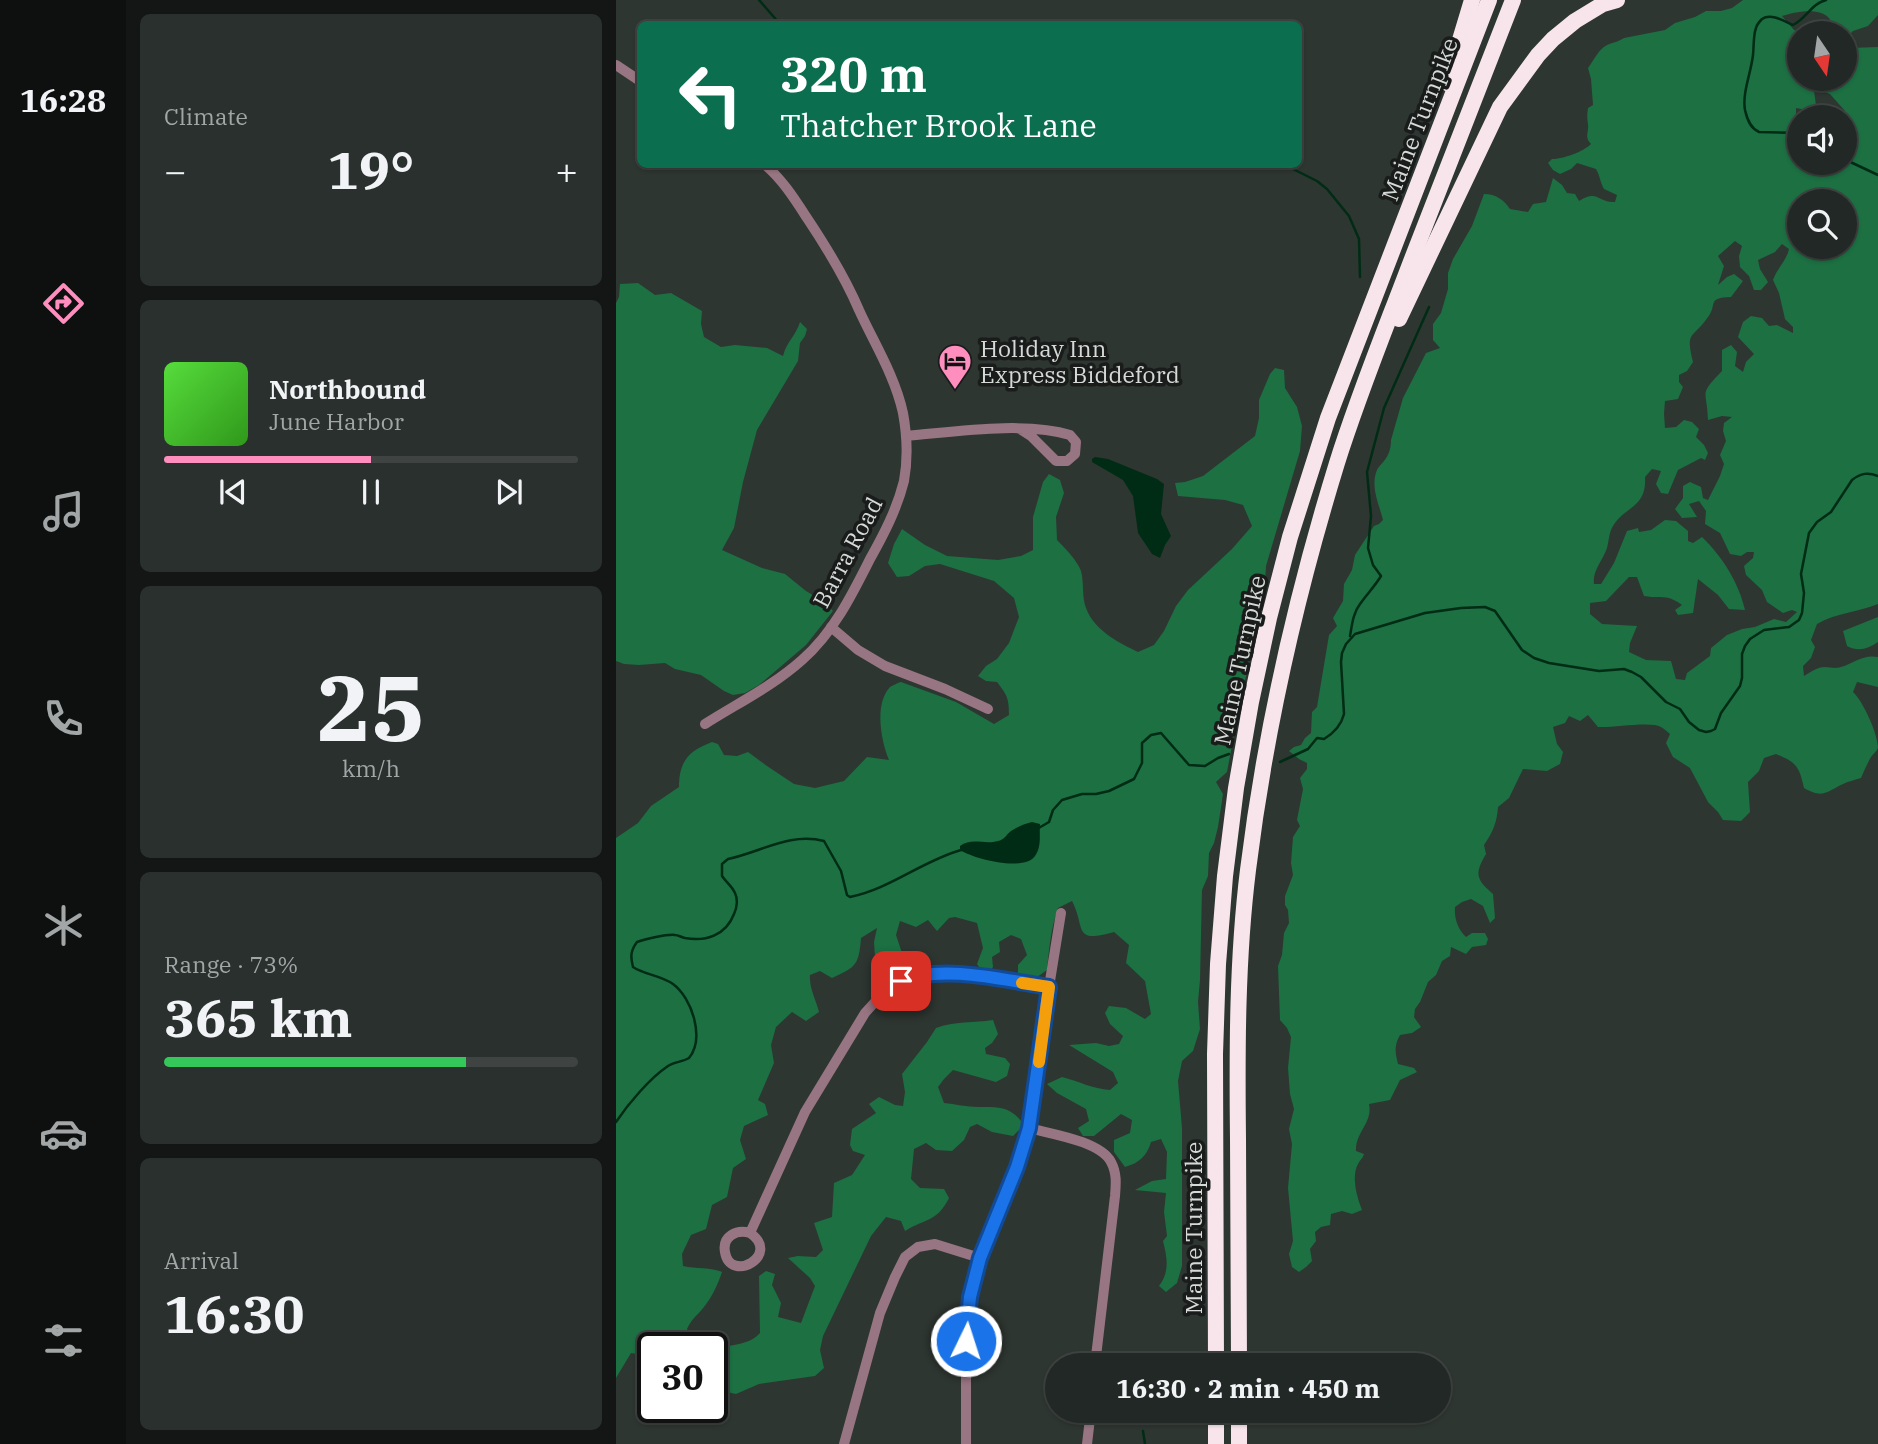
<!DOCTYPE html>
<html lang="en">
<head>
<meta charset="utf-8">
<style>
  body { margin:0; font-family:"IBM Plex Serif",serif; background:#2a302d; color:#f1f3f6; height:100vh; display:flex; flex-direction:column; font-size:26px; white-space:nowrap }
  * { box-sizing:border-box; margin:0 }
  p { font-size:23px; color:#a2a6a7 }
  .icon { flex:none; width:38px; height:38px; fill:none; stroke:currentColor; stroke-width:2; stroke-linecap:round; stroke-linejoin:round }
  .map { position:relative; flex:1; overflow:hidden }
  .panel { display:flex; flex-direction:column; gap:14px; padding:14px; background:#131614; width:490px }
  .panel>* { flex:none }
  .top-card { position:absolute; left:21px; top:21px; width:665px; height:147px; border-radius:10px; box-shadow:0 2px 5px #0004,0 0 0 2px #3f4442; background:#0b6e4f; color:#fff; overflow:hidden }
  .needle { width:46px; rotate:167deg }
  .controls { position:absolute; left:1171px; top:21px; display:grid; gap:14px }
  .controls a { display:grid; place-items:center; width:70px; height:70px; border-radius:50%; background:#222825; box-shadow:0 2px 5px #0004,0 0 0 2px #3f4442; font-size:35px }
  .speed { position:absolute; left:21px; top:1332px; display:flex; gap:14px; font-size:35px; font-weight:700; text-align:center }
  .speed>* { display:grid; place-content:center; width:91px; height:91px; border-radius:50%; background:#222825; box-shadow:0 2px 5px #0004,0 0 0 2px #3f4442; line-height:1 }
  .speed .limit { border:4px solid #111; border-radius:10px; background:#fff; color:#111 }
  .pin { position:absolute; display:grid; place-items:center; width:60px; height:60px; color:#fff; margin:-30px; border-radius:14px; box-shadow:0 4px 10px #0006 }
  .me { position:absolute; width:77px; margin:-38px; rotate:4deg; stroke-linejoin:round; filter:drop-shadow(0 0 5px #0008) }
  .turn { display:flex; align-items:center; gap:24px; height:147px; padding:0 28px; font-size:32px }
  .turn .icon { width:91px; height:91px; stroke-width:2.5 }
  .turn b { display:block; font-size:49px; line-height:60px }
  .big { font-size:52px; font-weight:700; line-height:1.1 }
  .panel .card { flex:1; display:flex; flex-direction:column; justify-content:center; gap:10px; min-width:0; padding:0 24px; border-radius:10px; background:#2a302d }
  .panel .dial { align-items:center; gap:0 }
  .dial b { font-size:91px; line-height:1 }
  .song { display:flex; align-items:center; gap:21px }
  .cover { width:84px; height:84px; border-radius:10px; background:linear-gradient(135deg,hsl(110 70% 55%),hsl(110 70% 35%)) }
  .played { height:7px; border-radius:4px; background:linear-gradient(90deg,#fd8ebe 50%,#3f4442 50%) }
  .keys { display:flex; justify-content:space-around; direction:ltr }
  .heat { display:flex; justify-content:space-between; align-items:center; font-size:38px; direction:ltr }
  .charge { height:10px; border-radius:5px; background:linear-gradient(90deg,#34c759 73%,#3f4442 0) }
  .trip { position:absolute; left:429px; top:1353px; width:406px; height:70px; border-radius:35px; background:#222825; box-shadow:0 2px 5px #0004,0 0 0 2px #3f4442; font-weight:700; line-height:70px; text-align:center }
  main { display:flex; flex:1; min-height:0 }
  .tabs { display:flex; flex-direction:column; width:126px; justify-content:space-around; align-items:center; background:#0e100f; color:#a2a6a7 }
  .tabs .icon { width:49px; height:49px }
  .tabs .selected { color:#fd8ebe }
  .tabs b { font-size:32px; color:#f1f3f6 }
  .map>svg:first-child { display:block }
  .forest { fill:#1c7042; fill-rule:evenodd }
  .water { fill:#002c15 }
  .lines { fill:none; stroke-linecap:round; stroke-linejoin:round }
  .stream { stroke:#002c15; stroke-width:2.5 }
  .minor { stroke:#987582; stroke-width:10 }
  .highway { stroke:#f7e5eb; stroke-width:16 }
  .route-casing { stroke:#114b97; stroke-width:18 }
  .route { stroke:#1a73e8; stroke-width:12 }
  .slow { stroke:#f59e0b; stroke-width:12 }
  .labels { text-anchor:middle; dominant-baseline:central; stroke-width:7; stroke-linejoin:round; paint-order:stroke }
  .street-label { font-size:23px; fill:#d5dad7; stroke:#191c1a }
  .poi-label { font-size:23px; fill:#d5dad7; stroke:#191c1a; text-anchor:start }
</style>
</head>
<body>
<main>
<nav class="tabs">
<b>16:28</b>
<svg class="icon selected" aria-label="directions" viewBox="0 0 24 24"><path d="M12 3l9 9-9 9-9-9zM9 14v-3h6M13 9l2 2-2 2"/></svg>
<svg class="icon" aria-label="music" viewBox="0 0 24 24"><path d="M9 18V5l10-2v13"/><circle cx="6" cy="18" r="3"/><circle cx="16" cy="16" r="3"/></svg>
<svg class="icon" aria-label="phone" viewBox="0 0 24 24"><path d="M5 4h4l2 5-3 2q2 4 5 5l2-3 5 2v4C11 20 4 13 5 4z"/></svg>
<svg class="icon" aria-label="climate" viewBox="0 0 24 24"><path d="M12 3v18M4 7l16 10M4 17L20 7"/></svg>
<svg class="icon" aria-label="car" viewBox="0 0 24 24"><path d="M5 17H2v-5l4-1 3-4h7l3 4 3 1v5h-3M9 17h6M6 11h13"/><circle cx="7" cy="17" r="2"/><circle cx="17" cy="17" r="2"/></svg>
<svg class="icon" aria-label="filters" viewBox="0 0 24 24"><path d="M4 7h16M4 17h16"/><circle cx="9" cy="7" r="2"/><circle cx="15" cy="17" r="2"/></svg>
</nav>
<section class="panel">
<div class="card"><p>Climate</p>
<div class="heat"><a>−</a><b class="big">19°</b><a>+</a></div>
</div>
<div class="card">
<div class="song"><i class="cover"></i><div><b>Northbound</b><p>June Harbor</p></div></div>
<div class="played"></div>
<div class="keys"><svg class="icon" aria-label="previous" viewBox="0 0 24 24"><path d="M18 5L8 12l10 7zM5 5v14"/></svg><svg class="icon" aria-label="pause" viewBox="0 0 24 24"><path d="M8 5v14M16 5v14"/></svg><svg class="icon" aria-label="next" viewBox="0 0 24 24"><path d="M6 5l10 7-10 7zM19 5v14"/></svg></div>
</div>
<div class="card dial"><b>25</b><p>km/h</p></div>
<div class="card"><p>Range · 73%</p><b class="big">365 km</b><div class="charge"></div></div>
<div class="card"><p>Arrival</p><b class="big">16:30</b></div>
</section>
<div class="map">
<svg width="1262" height="1444" viewBox="0 0 1262 1444">
  <rect width="100%" height="100%" fill="#2e3631"/>
  <!-- forest -->
  <g class="forest">
    <path d="M1127 0H1262V15L1252 26 1237 31 1229 39 1228 33H1219C1217 28 1216 21 1212 17 1201 7 1178 12 1166 16L1178 30 1184 31 1196 26 1207 27 1210 33H1183V79H1191V82L1198 91 1201 112 1180 108V114L1186 117H1183V163H1228V117H1210L1213 110 1229 111 1214 94 1205 90 1204 79H1228L1229 52 1233 48 1262 47V604C1242 612 1220 613 1201 624L1195 640 1199 647 1195 658 1187 666 1188 676C1194 672 1202 667 1209 667 1215 667 1218 669 1225 667 1238 663 1247 654 1262 657V687L1241 682 1237 692C1247 701 1262 734 1262 748 1261 751 1257 754 1255 757 1251 764 1248 771 1245 778 1239 780 1233 781 1227 784 1210 792 1207 799 1188 788 1183 766 1181 763 1160 754L1148 758 1143 771 1132 782 1134 812 1125 821 1107 820 1102 812 1092 802 1074 768 1057 757 1050 743 1054 734C1051 732 1049 729 1045 727 1034 721 998 728 982 727L972 715 964 721 953 716 949 723 937 727 941 744 947 752 944 764 931 771 907 769 893 798 882 807C881 822 877 832 868 845L870 854C859 873 859 879 877 894L879 918 874 923 867 906 855 899 846 902 839 907C838 919 842 929 850 937L856 933H869L872 939 870 945 856 947 850 954 835 947 834 956 826 961 820 975 812 982 804 1002 799 1009 798 1017 805 1027 796 1033 784 1035C778 1046 779 1052 782 1064L798 1068 801 1072 784 1080 774 1100 753 1104C757 1123 739 1132 740 1151L748 1154C747 1158 744 1160 742 1164 735 1177 741 1197 746 1210L736 1214 726 1211 715 1214 714 1225 705 1227 699 1232 700 1241 694 1249 696 1261 690 1267 683 1272 676 1267 673 1254 677 1241 672 1188 676 1144 673 1129 678 1109 674 1094 672 1068 675 1037 671 1028 664 1020 662 966 666 955 668 933 673 923 672 910 669 905V896L677 875 675 863 677 837 684 826 681 820 687 789 684 778 691 769V763L683 759 673 751 678 747 685 745 689 738 695 733 696 712 701 707 713 635 721 626 717 618 727 601 728 584 736 570 739 555 758 526 763 524 767 520C763 504 754 487 761 470 761 469 767 462 768 461 773 455 775 448 775 440L787 398 810 353 824 348 817 340V324L825 313 832 289V273L837 259 856 226 868 194C880 194 888 200 894 209L912 212 917 204 930 202 937 178 946 185 951 193 959 194 963 201C983 189 981 203 999 202L1001 195 988 189C984 182 984 176 980 169L961 163 955 169 944 174 937 170 932 163 936 159C947 159 967 152 975 144 968 137 973 133 972 124 971 118 971 115 972 108L977 105 975 79 972 68C978 60 982 50 991 45 998 42 1002 42 1008 38L1049 30 1059 23 1079 17 1090 11H1105L1116 8ZM1228 201V247H1183V201ZM1119 241 1126 246 1123 256 1124 267 1133 276 1138 290H1145L1152 282 1144 269 1142 260 1159 252 1166 244 1173 249C1170 262 1161 268 1157 280L1163 293 1169 319 1177 327V333L1161 325 1153 326 1146 318 1135 316 1127 322 1122 337 1138 354 1130 362 1127 372 1119 366 1121 352 1115 345 1106 350V371C1082 396 1091 389 1092 420L1106 416 1116 417 1108 423 1107 431 1110 441 1104 455 1108 464 1104 476 1092 500 1087 498 1085 487 1074 482 1067 486V498L1059 509 1066 518 1081 517 1073 504 1083 501 1090 511 1089 524 1104 533 1114 554 1125 556 1131 552H1138L1137 558 1128 566 1130 575 1146 590 1151 602 1167 613 1176 610 1181 612 1170 622 1158 619 1139 627 1126 629 1111 635 1095 648 1094 656 1071 673 1069 680 1060 679 1055 661 1030 660 1013 652 1014 643 1021 626 986 624 974 614V603L990 601 1013 577H1021L1028 596C1045 599 1050 593 1066 605L1059 610 1062 615 1077 613 1082 579 1102 595 1113 609 1129 610C1123 583 1106 556 1086 537L1077 543 1072 541V531L1060 521 1049 520 1035 530 1023 532 1022 528 1011 531 998 563 985 584H978C976 571 987 560 991 548 993 541 993 532 997 526 1009 506 1031 508 1029 477L1036 469 1045 471 1040 484 1045 493 1052 494 1062 470 1085 458 1089 460 1092 453 1088 445 1080 437 1083 429 1076 422 1068 420 1060 427 1049 428 1048 414 1049 401 1062 399 1067 387 1063 382V375L1071 371 1077 362C1069 330 1077 339 1092 317 1102 304 1090 298 1115 297L1127 281 1118 274 1111 277 1102 285 1108 266 1102 256Z"/>
    <path d="M22 283 39 295 55 293 86 311 85 324 88 337 105 347 119 345 151 348 167 356C171 341 179 337 184 322L191 329 189 336 184 343 182 361 141 430 127 482 118 528 106 550 146 568 169 574 190 591 210 603 217 611 190 645 143 685 129 693 117 695 108 691 85 675 59 669 49 663 23 665 8 664 0 661V303L3 297 4 284Z"/>
    <path d="M659 368 668 370 669 388 681 407 686 426 684 451 650 566 648 600 626 693 611 772 600 782 607 794 602 827 598 843 593 853 592 876 586 890 584 980 582 1002 584 1029 577 1051 566 1061 562 1081 566 1128V1266L561 1283 550 1292 543 1286C554 1272 551 1257 547 1241L551 1236 548 1212 550 1193 519 1190 536 1181 550 1179 551 1152 545 1139 535 1142C531 1156 523 1163 509 1167L498 1152V1140L514 1133 516 1120 505 1114 478 1136H467L462 1128 473 1121 470 1109 441 1093 431 1084 446 1077C462 1081 477 1089 494 1090L502 1083 497 1072 453 1045 480 1043 493 1046 503 1044 507 1036 494 1024 489 1013 493 1006 510 1008 529 1019 535 1014 529 981 510 963 513 945 498 932C456 944 470 928 456 901L442 908C435 928 433 949 431 970L417 980 402 977V965L411 955 405 939 395 935 383 942 384 952 376 957 377 967 371 975 365 970 361 964 367 948 361 923 339 917 333 918 321 931 312 920 300 927 284 921 280 935 286 953 275 961 259 957 258 942 261 928 245 938C243 965 240 967 216 978L204 971 194 975C193 988 200 1000 203 1012L190 1021 176 1012 160 1027 155 1045 158 1063 142 1100 149 1104 152 1115 128 1126 124 1140 130 1159 117 1168 111 1197 96 1205 90 1229 75 1235 66 1254 67 1266C80 1269 95 1267 106 1272 102 1284 96 1297 88 1307 81 1316 76 1318 71 1329L79 1345 95 1347 37 1348V1399L29 1394 28 1384 34 1369 33 1356 15 1353 0 1378V838L22 823 35 806 63 787C63 762 72 751 96 742L102 744 108 755 121 756 132 752 151 766 178 784 199 788 228 781 251 757 273 760C265 741 258 704 274 687 276 686 283 682 285 682L340 702 378 724 393 715C393 698 391 695 381 682L370 681 362 676 370 666 381 659 393 643 403 617 398 598 378 581 324 564 309 566 293 576 281 577 272 563 278 544 286 529 309 545 331 556 382 560 405 556 417 550V517L427 482 433 474 444 480 448 493 440 517 441 540C449 548 461 560 465 571 468 582 466 594 469 605 476 629 501 642 522 652L538 645 548 631 560 606 572 590 616 549 636 526 627 505 609 500 562 496 559 483 569 482 587 476 639 436 643 418V400L654 374Z"/>
    <path d="M1262 617V642C1252 649 1242 652 1231 646L1227 631Z"/>
    <path d="M377 1020 382 1034 376 1043 369 1048 370 1054 389 1058 394 1064 391 1076 380 1082 337 1070 328 1079 322 1087 328 1103C339 1104 351 1107 363 1107 383 1107 395 1106 408 1125L397 1136 376 1132 361 1124 354 1127 348 1140 336 1151 320 1150 310 1143 298 1149 295 1179 304 1188 328 1189 333 1198C321 1222 310 1218 289 1231L285 1221 270 1217 255 1236 207 1336 204 1350 208 1368 199 1376 143 1384 120 1394 96 1389V1348C111 1346 134 1345 144 1333L143 1276 150 1271 159 1274 156 1285 165 1303 162 1317 185 1323 199 1286 194 1278 172 1258 182 1256 200 1257 207 1250 198 1223 216 1217 218 1183 236 1175 249 1155 237 1151 234 1145 236 1129 260 1113 253 1104 263 1097 279 1105 287 1106 289 1092 286 1074 311 1042 320 1028C338 1021 358 1023 377 1020Z"/>
  </g>
  <!-- water -->
  <g class="water">
    <polygon points="479,457 492,459 541,479 548,484 545,514 555,536 549,545 544,558 536,554 522,533 517,496 507,480 476,462 476,459"/>
    <path d="M416 822 424 824C423 835 426 846 419 856 408 872 358 859 344 850V846C356 837 368 845 382 841 388 840 390 835 395 831 401 827 408 824 416 822Z"/>
  </g>
  <g class="lines">
    <!-- stream -->
    <g class="stream">
      <polyline points="143,0 164,24"/>
      <path d="M1183 133 1143 132C1134 128 1131 119 1129 110 1126 93 1135 73 1137 55 1138 47 1137 36 1140 28 1141 24 1143 22 1146 19 1155 13 1168 21 1177 25 1191 18 1195 4 1210 0"/>
      <polyline points="1228,159 1262,175"/>
      <polyline points="667,164 701,181 711,189 733,216 743,239 744,277"/>
      <path d="M734 636C736 625 737 613 744 604 751 594 759 586 765 576L757 565 752 548 755 516 751 472 768 408 813 307"/>
      <path d="M664 762 692 749 701 738 708 739C718 733 725 726 728 714L725 662 726 653 730 644 739 634 809 613 845 608 869 607 879 611 906 650 918 658 933 663 983 671 1008 669 1016 672 1025 677 1050 702 1064 709 1073 722 1083 730 1090 732 1095 731 1099 729 1105 713 1124 686 1126 678V654L1129 646 1134 639 1148 630 1173 627 1183 620 1186 613 1188 593 1185 574 1193 533 1201 522 1215 512 1236 480C1245 473 1252 472 1262 476"/>
      <polyline points="421,829 433,822 437,810 446,800 466,794 480,794 493,791 518,779 526,763 526,743 535,735 545,733 573,765 589,766 602,758 613,754"/>
      <path d="M0 1122C12 1104 34 1078 52 1066 58 1062 66 1062 73 1058 89 1038 76 998 57 984 44 975 29 975 17 967 14 956 15 950 21 942 29 939 51 934 59 935 62 935 65 937 69 938 90 942 110 935 118 914 121 908 122 899 119 893 116 886 110 882 106 876V864L112 859C145 852 174 832 208 841L225 871 231 895 234 897C274 889 306 861 345 850"/>
      <polyline points="527,1431 529,1444"/>
    </g>
    <!-- minor -->
    <g class="minor">
      <polyline points="0,65 24,81"/>
      <path d="M290 436C337 432 410 421 454 435L460 442 459 454 451 461H440L415 436 404 429"/>
      <polyline points="215,627 242,650 269,666 329,689 372,709"/>
      <path d="M89 724C122 703 157 686 186 660 217 633 236 595 254 559 268 534 281 509 288 481 292 459 291 435 287 413 279 376 258 343 243 310 229 277 211 248 191 218 178 198 166 179 148 164"/>
      <path d="M413 1128C435 1134 484 1141 495 1162 501 1173 500 1184 499 1196L479 1365"/>
      <path d="M134 1233C166 1255 114 1284 109 1252 106 1236 121 1229 134 1233L189 1112 249 1013 268 992 278 984 291 978 319 973 346 974 433 987"/>
      <polyline points="228,1444 264,1313 279,1277 289,1257 302,1247 319,1244 364,1258"/>
      <polyline points="350,1444 350,1341 354,1297 364,1258 401,1167 413,1128 433,987 445,913"/>
      <polyline points="471,1444 475,1410"/>
    </g>
    <!-- highway -->
    <g class="highway">
      <polyline points="831,83 856,0"/>
      <polyline points="783,319 884,107 922,55 937,39 959,21 987,4 1001,0"/>
      <polyline points="600,1365 599,1054 602,964 609,876 620,788 635,702 653,618 674,537 712,418 873,0"/>
      <path d="M623 1365C623 1290 622 1214 622 1139 621 1049 621 959 632 870 649 732 680 596 721 463 742 396 769 330 794 264 828 176 863 88 897 0"/>
      <polyline points="600,1444 600,1410"/>
      <polyline points="623,1444 623,1410"/>
    </g>
  </g>
  <g class="lines">
    <defs>
      <path id="route" d="M285 981C326 964 388 980 433 987L413 1128 401 1167 364 1258 354 1297 350 1341"/>
    </defs>
    <!-- route casing -->
    <use href="#route" class="route-casing"/>
    <!-- route -->
    <use href="#route" class="route"/>
    <!-- slow -->
    <polyline class="slow" points="406,983 433,987 423,1062"/>
  </g>
  <!-- icons -->
  <defs>
    <symbol id="hotel-pin" viewBox="-11 -11 22 30"><path d="M0 17L-7.5 6A9.5 9.5 0 1 1 7.5 6Z" fill="#fd8ebe" stroke="#191c1a"/><path d="M-6-4.5h1.5V1H6V5H4.5V3h-9V5H-6ZM-4 0a1.8 1.8 0 1 1 3.6 0ZM.5 0V-2.5h3Q6-2.5 6 0Z" fill="#111"/></symbol>
  </defs>
  <g fill-rule="evenodd">
    <use href="#hotel-pin" x="320" y="342" width="38" height="52"/>
  </g>
  <g class="labels">
    <!-- street labels -->
    <g class="street-label">
      <text transform="translate(803 119) rotate(-69)">Maine Turnpike</text>
      <text transform="translate(231 552) rotate(-62)">Barra Road</text>
      <text transform="translate(623 660) rotate(-78)">Maine Turnpike</text>
      <text transform="translate(577 1228) rotate(-90)">Maine Turnpike</text>
    </g>
    <!-- poi labels -->
    <g class="poi-label">
      <text x="364" y="348">Holiday Inn<tspan x="364" dy="26">Express Biddeford</tspan></text>
    </g>
  </g>
</svg>
<div class="controls">
<a><svg class="needle" viewBox="-14 -14 28 28"><path d="M0-13l5 13h-10z" fill="#e53935"/><path d="M0 13l5-13h-10z" fill="#a2a6a7"/></svg></a>
<a><svg class="icon" aria-label="sound" viewBox="0 0 24 24"><path d="M4 9h4l5-4v14l-5-4H4zM17 9q2 3 0 6"/></svg></a>
<a><svg class="icon" aria-label="search" viewBox="0 0 24 24"><circle cx="10" cy="10" r="6"/><path d="M15 15l6 6"/></svg></a>
</div>
<div class="speed"><div class="limit">30</div></div>
<div class="pin" style="left:285px;top:981px;background:#d93025"><svg class="icon" aria-label="arrive" viewBox="0 0 24 24"><path d="M6 21V4h12l-3 4 3 4H6"/></svg></div>
<svg class="me" style="left:350px;top:1341px" viewBox="-20 -20 40 40"><circle r="17" fill="#1a73e8" stroke="#fff" stroke-width="3"/><path d="M0-11L8 9 0 5-8 9z" fill="#fff"/></svg>
<div class="trip">16:30 · 2 min · 450 m</div>
<div class="top-card">
<div class="turn"><svg class="icon" aria-label="left" viewBox="0 0 24 24"><path d="M17 20v-9H6M10 6l-5 5 5 5"/></svg><div><b>320 m</b>Thatcher Brook Lane</div></div>
</div>
</div>
</main>
</body>
</html>
